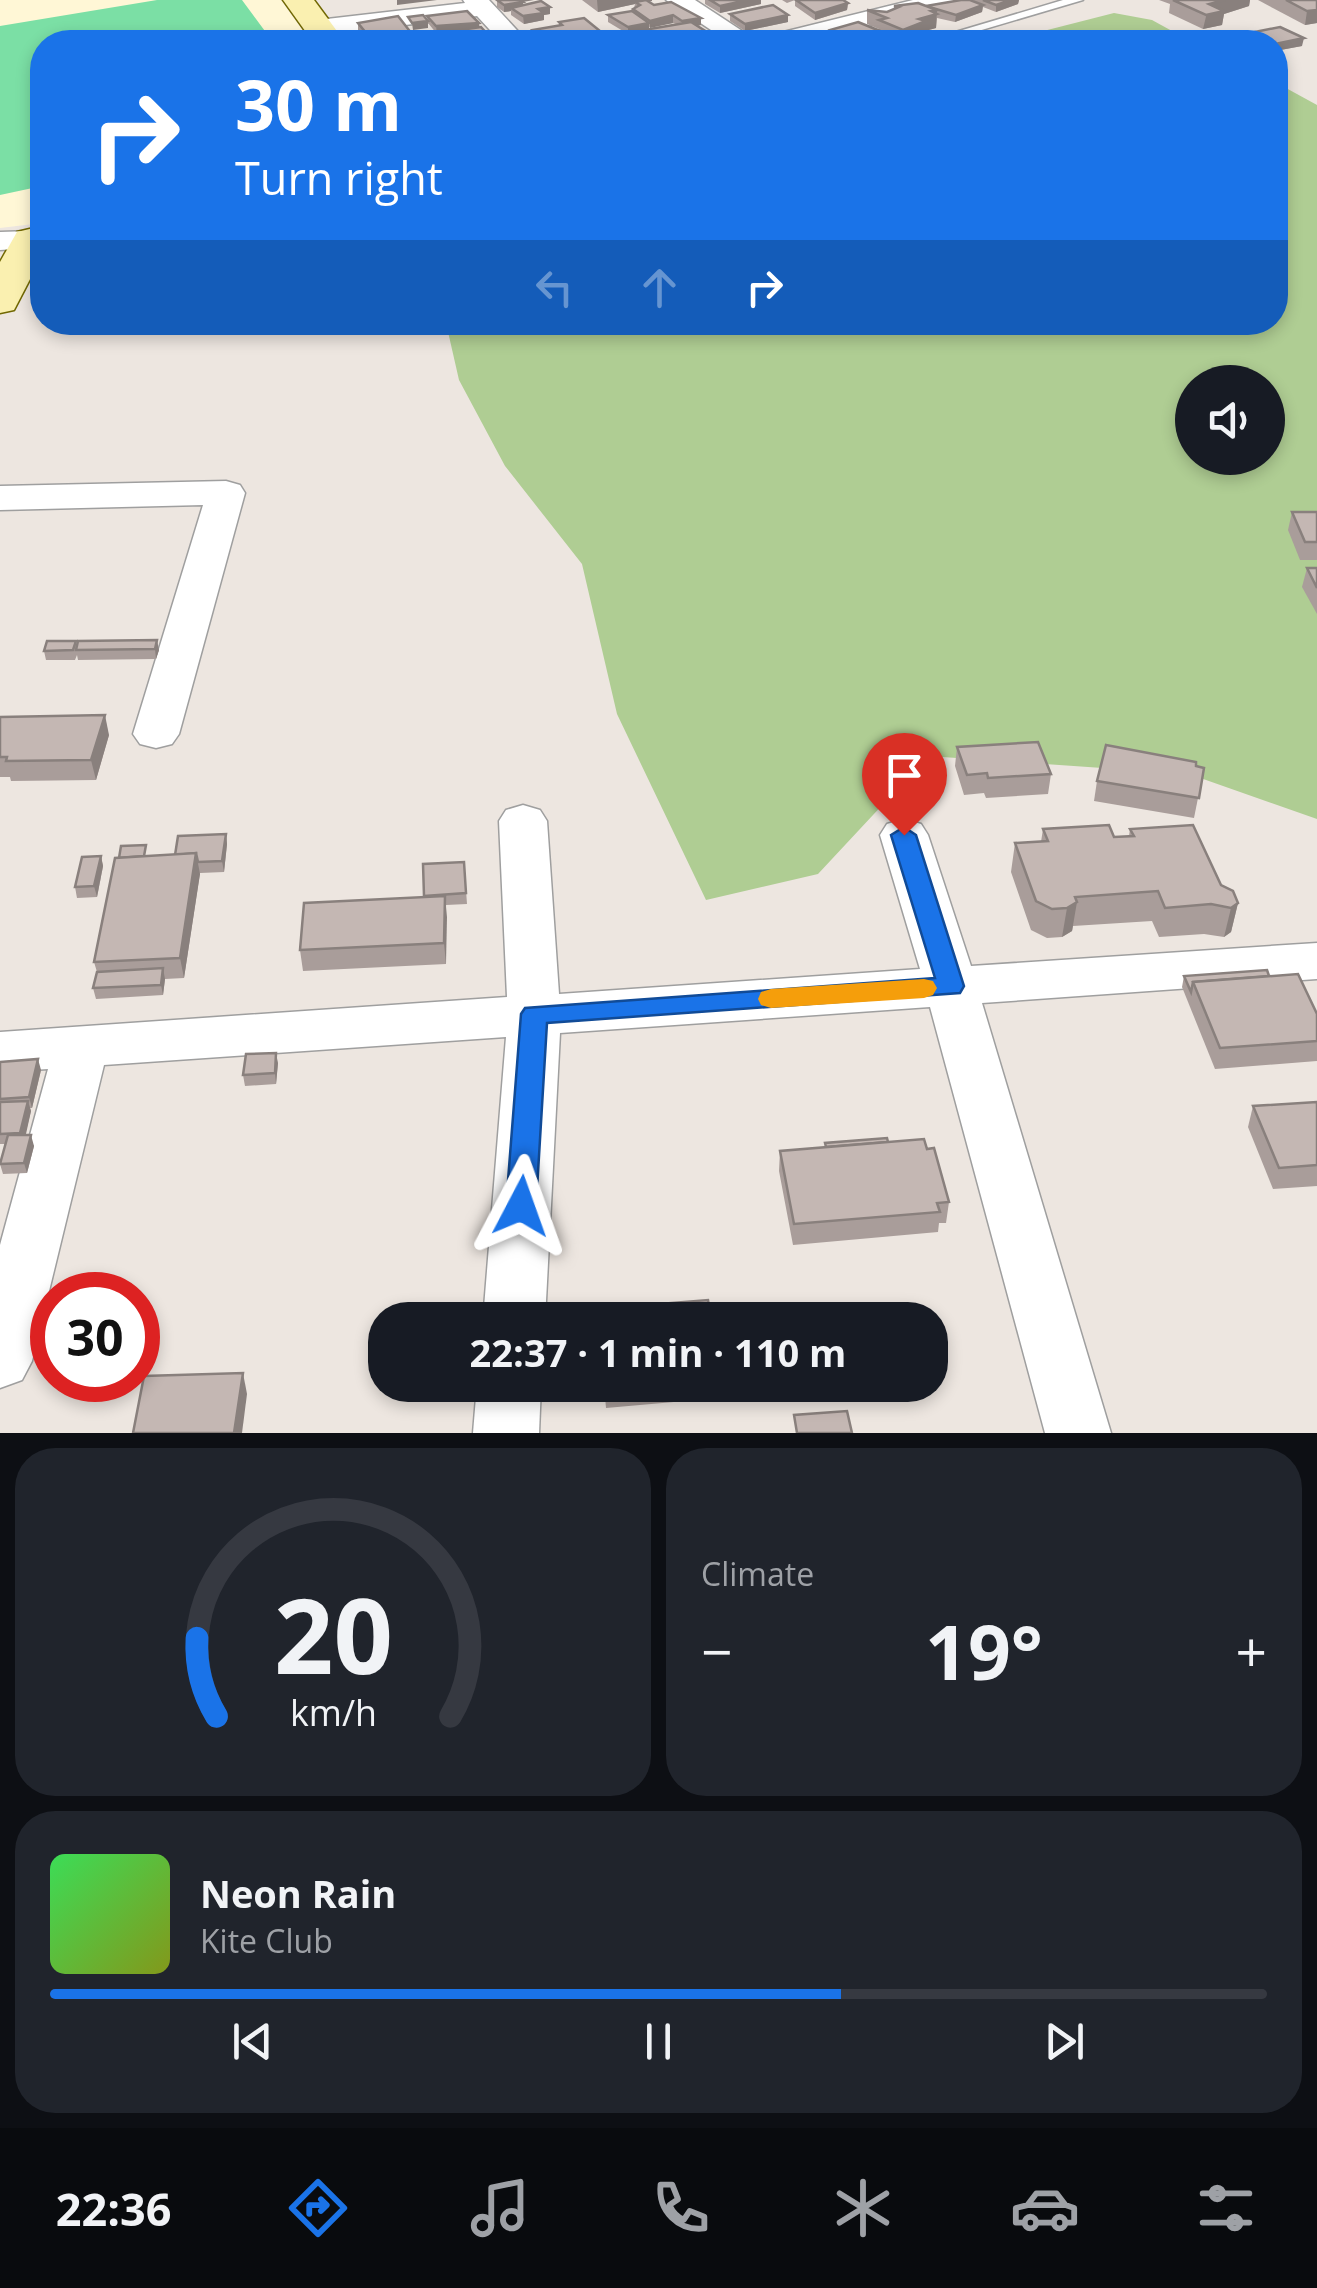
<!DOCTYPE html>
<html lang="en">
<head>
<meta charset="utf-8">
<style>
  body { margin:0; font-family:"Open Sans",sans-serif; background:#20242c; color:#f1f3f6; height:100vh; display:flex; flex-direction:column; font-size:38px; white-space:nowrap }
  * { box-sizing:border-box; margin:0 }
  p { font-size:32px; color:#9ea1a6 }
  .icon { flex:none; width:55px; height:55px; fill:none; stroke:currentColor; stroke-width:2; stroke-linecap:round; stroke-linejoin:round }
  .map { position:relative; height:1433px; overflow:hidden }
  .side { display:flex; flex-direction:column; gap:15px; padding:15px; background:#0d0f14; flex:1 }
  .side>* { flex:none }
  .guide { position:absolute; left:30px; top:30px; width:1258px; height:305px; border-radius:40px; box-shadow:0 5px 15px #0003; background:#1a73e8; color:#fff; overflow:hidden }
  .buttons { position:absolute; left:1175px; top:365px; display:grid; gap:20px }
  .buttons a { display:grid; place-items:center; width:110px; height:110px; border-radius:50%; background:#171b24; box-shadow:0 5px 15px #0003; font-size:50px }
  .speed { position:absolute; left:30px; top:1272px; display:flex; gap:20px; font-size:50px; font-weight:700; text-align:center }
  .speed>* { display:grid; place-content:center; width:130px; height:130px; border-radius:50%; background:#171b24; box-shadow:0 5px 15px #0003; line-height:1 }
  .speed .limit { border:15px solid #d22; background:#fff; color:#111 }
  .pin { position:absolute; display:grid; place-items:center; width:85px; height:85px; color:#fff; margin:-102px -42px; border-radius:50% 50% 50% 0; rotate:-45deg; box-shadow:0 0 10px #0007 }
  .pin .icon { rotate:45deg }
  .me { position:absolute; width:110px; margin:-55px; rotate:4deg; stroke-linejoin:round; filter:drop-shadow(0 0 8px #0008) }
  .turn { display:flex; align-items:center; gap:35px; height:210px; padding:0 40px; font-size:45px }
  .turn .icon { width:130px; height:130px; stroke-width:2.5 }
  .turn b { display:block; font-size:70px; line-height:85px }
  .lanes { display:flex; align-items:center; height:95px; padding:0 40px; background:#0003; justify-content:center; gap:50px; direction:ltr }
  .lanes .off { opacity:.35 }
  .big { font-size:75px; font-weight:700; line-height:1.1 }
  .side .tile { flex:1; display:flex; flex-direction:column; justify-content:center; gap:15px; min-width:0; padding:0 35px; border-radius:40px; background:#20242c }
  .side .dial { align-items:center; gap:0 }
  .dial svg { height:260px; overflow:visible; fill:none; stroke:#363941; stroke-width:7; stroke-linecap:round; text-anchor:middle }
  .dial text { fill:#f1f3f6; stroke:none }
  .song { display:flex; align-items:center; gap:30px }
  .cover { width:120px; height:120px; border-radius:15px; background:linear-gradient(135deg,hsl(130 70% 55%),hsl(70 70% 35%)) }
  .played { height:10px; border-radius:5px; background:linear-gradient(90deg,#1a73e8 65%,#363941 65%) }
  .keys { display:flex; justify-content:space-around; direction:ltr }
  .heat { display:flex; justify-content:space-between; align-items:center; font-size:55px; direction:ltr }
  .side .tiles { flex:1; display:grid; gap:15px; grid-template-columns:1fr 1fr }
  .tile:last-child { grid-column:span 2 }
  .trip { position:absolute; left:368px; top:1302px; width:580px; height:100px; border-radius:40px; background:#171b24; box-shadow:0 5px 15px #0003; font-weight:700; line-height:100px; text-align:center }
  .tabs { display:flex; height:160px; justify-content:space-around; align-items:center; background:#090b0e; color:#9ea1a6 }
  .tabs .icon { width:70px; height:70px }
  .tabs .active { color:#1a73e8 }
  .tabs b { font-size:45px; color:#f1f3f6 }
  .map>svg:first-child { display:block }
  .education { fill:#fff7d6 }
  .forest { fill:#afcd93; fill-rule:evenodd }
  .pitch { fill:#7bdfa5 }
  .lines { fill:none; stroke-linecap:round; stroke-linejoin:round }
  .lane-casing { stroke:#9f9f9f; stroke-width:3 }
  .street-casing { stroke:#9f9f9f; stroke-width:3 }
  .secondary-casing { stroke:#716802; stroke-width:3 }
  .lane { fill:#fff; fill-rule:evenodd }
  .street { fill:#fff; fill-rule:evenodd }
  .secondary { fill:#faf0b0; fill-rule:evenodd }
  .wall { fill:#a99d9a; fill-rule:evenodd }
  .shaded-wall { fill:#89807d }
  .building { fill:#c4b7b3; stroke:#89807d; stroke-width:2.5 }
  .route { fill:#1a73e8; stroke:#114b97; stroke-width:2.5 }
  .slow { fill:#f59e0b }
</style>
</head>
<body>
<div class="map">
<svg width="1317" height="1433" viewBox="0 0 1317 1433">
  <rect width="100%" height="100%" fill="#ede6e0"/>
  <!-- education -->
  <polygon class="education" points="0,0 281,0 311,42 42,42 42,223 0,228"/>
  <!-- forest -->
  <g class="forest">
    <polygon points="1114,13 1152,20 1192,42 1000,42"/>
    <path d="M1275 82 1317 105V819L1189 774 928 756 818 874 706 900 617 714 582 564 505 466 459 380 446 323 1275 322ZM1192 382H1268V458H1192Z"/>
  </g>
  <!-- pitch -->
  <polygon class="pitch" points="157,0 242,0 273,42 42,42 42,186 0,195 0,26"/>
  <g class="lines">
    <defs>
      <polygon id="lane" points="1063,0 1083,0 941,42 922,42"/>
      <g id="street">
        <polygon points="463,0 489,0 528,42 501,42 477,16 318,36 305,28 318,20 465,3"/>
        <polygon points="666,0 695,0 759,42 729,42"/>
        <polygon points="913,0 956,0 953,5 802,42 759,42 763,37"/>
        <polygon points="31,231 42,233 42,247 0,250 0,232"/>
        <polygon points="226,481 240,485 245,493 179,734 172,744 156,748 140,744 133,734 203,505 0,510 0,486"/>
        <polygon points="523,805 540,810 547,821 559,994 920,969 880,835 887,824 904,819 921,824 928,835 971,966 1317,943 1317,979 982,1003 1111,1433 1045,1433 930,1007 560,1033 545,1320 483,1320 506,1037 104,1065 32,1361 22,1380 0,1388 0,1245 48,1069 0,1072 0,1032 507,997 499,821 506,810"/>
        <polygon points="477,1385 541,1385 539,1433 473,1433"/>
      </g>
      <g id="secondary">
        <polygon points="283,0 314,0 345,42 313,42"/>
        <polygon points="42,226 42,256 14,310 0,313 0,262 17,232"/>
      </g>
    </defs>
    <!-- lane casing -->
    <use href="#lane" class="lane-casing"/>
    <!-- street casing -->
    <use href="#street" class="street-casing"/>
    <!-- secondary casing -->
    <use href="#secondary" class="secondary-casing"/>
    <!-- lane -->
    <use href="#lane" class="lane"/>
    <!-- street -->
    <use href="#street" class="street"/>
    <!-- secondary -->
    <use href="#secondary" class="secondary"/>
  </g>
  <!-- wall -->
  <g class="wall">
    <polygon points="497,0 523,2 523,5 550,14 544,15 544,20 524,24 511,15 511,11 504,12 497,7"/>
    <path d="M582 0H652L649 2 654 5 701 18V25L697 26 707 32V41L698 42H603V37H632V33L628 34 608 22V15L633 12 635 4 598 12ZM673 23 676 24 649 29V27Z"/>
    <polygon points="705,0 761,0 761,4 720,13 705,4"/>
    <polygon points="782,0 843,0 848,3 847,10 815,20 795,6 795,0 787,3"/>
    <polygon points="974,0 1019,0 1018,4 996,12 983,7 982,12 955,22 937,18 936,28 925,31 925,35 906,42 897,42 884,37 884,41 876,42 821,42 822,39 830,37 830,30 879,31 879,29 867,24 867,10 887,12 894,9 894,6 926,6 974,2"/>
    <polygon points="1159,0 1250,0 1249,6 1224,14 1222,25 1203,29 1169,13 1170,4"/>
    <polygon points="1258,0 1317,0 1317,23 1305,25"/>
    <polygon points="730,14 788,15 788,22 745,31 730,21"/>
    <polygon points="427,16 480,28 491,42 425,42 425,35 437,34 428,23"/>
    <polygon points="559,22 600,38 559,42 541,42 534,37 533,30 559,26"/>
    <polygon points="358,23 412,34 412,38 368,42 358,30"/>
    <polygon points="1235,36 1302,46 1275,51 1275,42 1234,42"/>
    <polygon points="1292,512 1317,512 1317,560 1300,560 1288,530"/>
    <polygon points="1307,568 1317,568 1317,614 1302,587"/>
    <polygon points="76,641 77,646 159,650 156,659 78,660 77,655 75,660 46,660 44,651"/>
    <polygon points="0,717 109,735 96,780 11,781 10,777 0,777"/>
    <polygon points="957,747 1051,774 1048,794 986,798 984,793 964,795 955,766"/>
    <polygon points="1196,766 1204,768 1194,818 1094,801 1097,781"/>
    <polygon points="1043,829 1114,837 1129,836 1130,829 1221,885 1238,903 1231,932 1224,937 1204,934 1159,937 1152,921 1073,926 1072,931 1062,937 1047,938 1031,930 1011,872 1015,843 1041,842"/>
    <polygon points="226,834 227,844 224,872 200,873 184,978 165,979 163,995 96,999 93,988 97,972 94,962 148,856 175,855"/>
    <polygon points="101,856 103,866 97,897 77,898 75,887"/>
    <polygon points="464,862 467,904 446,905 446,964 303,971 300,950 424,897"/>
    <polygon points="1184,976 1269,976 1317,1014 1317,1061 1215,1069 1182,987"/>
    <polygon points="0,1062 41,1070 32,1108 30,1108 31,1111 25,1135 34,1146 27,1173 3,1174 0,1164 5,1144 0,1144"/>
    <polygon points="278,1063 276,1084 245,1086 243,1075"/>
    <polygon points="1317,1102 1317,1186 1273,1189 1248,1127 1253,1106"/>
    <polygon points="888,1142 927,1149 949,1202 946,1223 939,1223 938,1232 793,1245 779,1171 780,1151 825,1147 825,1143"/>
    <polygon points="604,1385 719,1385 719,1398 606,1408"/>
  </g>
  <!-- shaded-wall -->
  <g class="shaded-wall">
    <polygon points="397,0 437,0 397,5"/>
    <polygon points="511,0 534,0 523,2 523,9 511,8 511,11 504,12 504,5"/>
    <polygon points="597,0 652,0 652,1 638,4 635,2 635,4 598,12"/>
    <polygon points="748,0 761,0 761,4 720,13 720,6"/>
    <polygon points="1011,0 1019,0 1018,4 996,12 996,5"/>
    <polygon points="1225,0 1250,0 1249,6 1224,14 1222,25 1203,29 1209,4"/>
    <polygon points="848,3 847,10 815,20 815,13"/>
    <polygon points="983,5 982,12 955,22 956,15"/>
    <polygon points="550,7 550,14 544,15 544,20 524,24 523,16 538,9"/>
    <polygon points="937,10 936,28 925,31 925,35 906,42 902,42 903,30 931,11"/>
    <polygon points="1317,10 1317,23 1305,25 1307,11"/>
    <polygon points="673,15 673,23 650,28 650,21"/>
    <polygon points="788,15 788,22 745,31 745,24"/>
    <polygon points="701,18 701,25 682,28 682,21"/>
    <polygon points="428,21 428,28 413,30 412,23"/>
    <polygon points="479,23 480,30 437,34 436,26"/>
    <polygon points="649,23 649,30 628,34 628,27"/>
    <polygon points="600,31 600,38 559,42 543,42 543,37"/>
    <polygon points="885,33 884,41 876,42 844,42"/>
    <polygon points="412,34 412,41 372,42 371,39"/>
    <polygon points="707,34 707,41 698,42 669,42 669,41"/>
    <polygon points="662,36 662,42 643,42 643,39"/>
    <polygon points="490,37 491,42 465,42 465,40"/>
    <polygon points="1304,38 1302,46 1275,51 1275,44"/>
    <polygon points="157,640 159,650 156,659 155,649"/>
    <polygon points="105,715 109,735 96,780 91,760"/>
    <polygon points="226,834 227,844 224,872 222,861"/>
    <polygon points="196,853 200,874 184,978 180,958"/>
    <polygon points="101,856 103,866 97,897 94,886"/>
    <polygon points="445,896 447,917 446,964 444,943"/>
    <polygon points="1077,902 1072,931 1062,937 1067,908"/>
    <polygon points="1238,903 1231,932 1224,937 1231,908"/>
    <polygon points="163,968 165,979 163,995 161,985"/>
    <polygon points="276,1053 278,1063 276,1084 275,1073"/>
    <polygon points="38,1059 41,1070 32,1108 29,1097"/>
    <polygon points="28,1101 31,1111 24,1143 20,1133"/>
    <polygon points="31,1135 34,1146 27,1173 24,1163"/>
    <polygon points="243,1373 247,1394 242,1433 234,1433"/>
  </g>
  <!-- building -->
  <g class="building">
    <polygon points="497,0 520,0 523,2 504,5"/>
    <polygon points="646,0 654,5 671,2 701,18 682,21 673,15 650,21 633,9 640,5 635,2"/>
    <polygon points="710,0 748,0 720,6"/>
    <polygon points="796,0 843,0 848,3 815,13"/>
    <polygon points="961,0 970,0 983,5 956,15 926,6"/>
    <polygon points="983,0 1011,0 996,5"/>
    <polygon points="1173,0 1225,0 1209,4 1224,11 1206,15"/>
    <polygon points="1286,0 1317,0 1317,10 1307,11"/>
    <polygon points="541,1 550,7 538,9 544,13 523,16 511,8"/>
    <polygon points="918,3 937,10 931,11 937,14 919,19 926,21 903,30 879,20 887,18 867,10 887,12 899,7 894,6"/>
    <polygon points="773,5 788,15 745,24 730,14"/>
    <polygon points="467,11 479,23 436,26 427,16"/>
    <polygon points="632,11 649,23 628,27 608,15"/>
    <polygon points="423,15 428,21 412,23 408,17"/>
    <polygon points="398,16 412,34 371,39 358,23"/>
    <polygon points="584,18 600,31 543,37 533,30 562,25 559,22"/>
    <polygon points="691,22 707,32 707,34 669,41 662,36 643,39 632,32"/>
    <polygon points="858,22 885,33 844,42 829,42 822,39 836,35 830,30"/>
    <polygon points="481,27 490,37 465,40 467,42 433,42 425,35"/>
    <polygon points="1280,27 1304,38 1275,44 1275,42 1249,42 1235,36"/>
    <polygon points="626,33 640,42 610,42 603,37"/>
    <polygon points="416,38 421,42 366,42"/>
    <polygon points="790,38 800,42 773,42 771,41"/>
    <polygon points="595,39 601,42 574,42"/>
    <polygon points="1292,512 1317,512 1317,542 1305,542"/>
    <polygon points="1307,568 1317,568 1317,588"/>
    <polygon points="157,640 155,649 76,650 78,641"/>
    <polygon points="47,641 76,641 73,650 44,651"/>
    <polygon points="105,715 91,760 6,761 7,757 0,757 0,717"/>
    <polygon points="1038,742 1051,774 988,778 987,773 967,775 957,747"/>
    <polygon points="1106,745 1196,762 1196,766 1204,768 1199,798 1097,781"/>
    <polygon points="1109,825 1114,837 1134,836 1130,829 1193,825 1221,885 1233,891 1238,903 1231,908 1211,904 1165,908 1158,891 1075,897 1077,902 1067,908 1052,909 1036,901 1015,843 1048,841 1043,829"/>
    <polygon points="226,834 222,861 198,862 196,853 175,855 178,836"/>
    <polygon points="146,845 144,856 119,858 121,846"/>
    <polygon points="196,853 180,958 94,962 115,858"/>
    <polygon points="101,856 94,886 75,887 82,857"/>
    <polygon points="464,862 466,893 424,896 423,864"/>
    <polygon points="445,896 444,943 300,950 304,903"/>
    <polygon points="163,968 161,985 93,988 97,972"/>
    <polygon points="1267,970 1269,976 1193,982 1191,992 1184,976"/>
    <polygon points="1298,974 1317,1014 1317,1041 1220,1048 1193,982"/>
    <polygon points="276,1053 275,1073 243,1075 246,1054"/>
    <polygon points="38,1059 29,1097 0,1099 0,1062"/>
    <polygon points="28,1101 20,1133 0,1134 0,1102"/>
    <polygon points="1317,1102 1317,1165 1279,1168 1253,1106"/>
    <polygon points="8,1135 31,1135 24,1163 0,1164"/>
    <polygon points="887,1138 888,1142 826,1147 825,1143"/>
    <polygon points="924,1139 927,1149 934,1148 949,1202 937,1203 940,1212 794,1224 780,1151"/>
    <polygon points="708,1300 711,1320 599,1320 598,1309"/>
    <polygon points="594,1315 594,1320 550,1320"/>
    <polygon points="243,1373 234,1433 133,1433 144,1376"/>
    <polygon points="605,1385 633,1385 605,1387"/>
    <polygon points="847,1411 852,1433 797,1433 794,1415"/>
  </g>
  <!-- route -->
  <polygon class="route" points="904,827 916,835 964,986 960,993 547,1023 536,1206 532,1214 521,1217 511,1214 506,1206 521,1014 525,1008 935,978 891,835"/>
  <!-- slow -->
  <polygon class="slow" points="924,979 933,981 937,988 933,995 924,998 771,1008 761,1005 758,999 761,992 771,989"/>
</svg>
<div class="buttons">
<a><svg class="icon" aria-label="sound" viewBox="0 0 24 24"><path d="M4 9h4l5-4v14l-5-4H4zM17 9q2 3 0 6"/></svg></a>
</div>
<div class="speed"><div class="limit">30</div></div>
<div class="pin" style="left:904px;top:835px;background:#d93025"><svg class="icon" aria-label="arrive" viewBox="0 0 24 24"><path d="M6 21V4h12l-3 4 3 4H6"/></svg></div>
<svg class="me" style="left:521px;top:1206px" viewBox="-20 -20 40 40"><path d="M0-17L14 15 0 8-14 15z" fill="#1a73e8" stroke="#fff" stroke-width="4"/></svg>
<div class="trip">22:37 · 1 min · 110 m</div>
<div class="guide">
<div class="turn"><svg class="icon" aria-label="right" viewBox="0 0 24 24"><path d="M7 20v-9h11M14 6l5 5-5 5"/></svg><div><b>30 m</b>Turn right</div></div>
<div class="lanes"><svg class="icon off" aria-label="left" viewBox="0 0 24 24"><path d="M17 20v-9H6M10 6l-5 5 5 5"/></svg><svg class="icon off" aria-label="ahead" viewBox="0 0 24 24"><path d="M12 20V5M6 11l6-6 6 6"/></svg><svg class="icon" aria-label="right" viewBox="0 0 24 24"><path d="M7 20v-9h11M14 6l5 5-5 5"/></svg></div>
</div>
</div>
<section class="side">
<div class="tiles">
<div class="tile dial"><svg viewBox="0 0 100 80">
<path d="M14 69A42 42 0 1 1 86 69"/>
<path d="M14 69A42 42 0 0 1 8 45" stroke="#1a73e8"/>
<text x="50" y="56" font-size="32" font-weight="700">20</text>
<text x="50" y="72" font-size="11">km/h</text>
</svg></div>
<div class="tile"><p>Climate</p>
<div class="heat"><a>−</a><b class="big">19°</b><a>+</a></div>
</div>
<div class="tile">
<div class="song"><i class="cover"></i><div><b>Neon Rain</b><p>Kite Club</p></div></div>
<div class="played"></div>
<div class="keys"><svg class="icon" aria-label="previous" viewBox="0 0 24 24"><path d="M18 5L8 12l10 7zM5 5v14"/></svg><svg class="icon" aria-label="pause" viewBox="0 0 24 24"><path d="M8 5v14M16 5v14"/></svg><svg class="icon" aria-label="next" viewBox="0 0 24 24"><path d="M6 5l10 7-10 7zM19 5v14"/></svg></div>
</div>
</div>
</section>
<nav class="tabs">
<b>22:36</b>
<svg class="icon active" aria-label="directions" viewBox="0 0 24 24"><path d="M12 3l9 9-9 9-9-9zM9 14v-3h6M13 9l2 2-2 2"/></svg>
<svg class="icon" aria-label="music" viewBox="0 0 24 24"><path d="M9 18V5l10-2v13"/><circle cx="6" cy="18" r="3"/><circle cx="16" cy="16" r="3"/></svg>
<svg class="icon" aria-label="phone" viewBox="0 0 24 24"><path d="M5 4h4l2 5-3 2q2 4 5 5l2-3 5 2v4C11 20 4 13 5 4z"/></svg>
<svg class="icon" aria-label="climate" viewBox="0 0 24 24"><path d="M12 3v18M4 7l16 10M4 17L20 7"/></svg>
<svg class="icon" aria-label="car" viewBox="0 0 24 24"><path d="M5 17H2v-5l4-1 3-4h7l3 4 3 1v5h-3M9 17h6M6 11h13"/><circle cx="7" cy="17" r="2"/><circle cx="17" cy="17" r="2"/></svg>
<svg class="icon" aria-label="filters" viewBox="0 0 24 24"><path d="M4 7h16M4 17h16"/><circle cx="9" cy="7" r="2"/><circle cx="15" cy="17" r="2"/></svg>
</nav>
</body>
</html>
